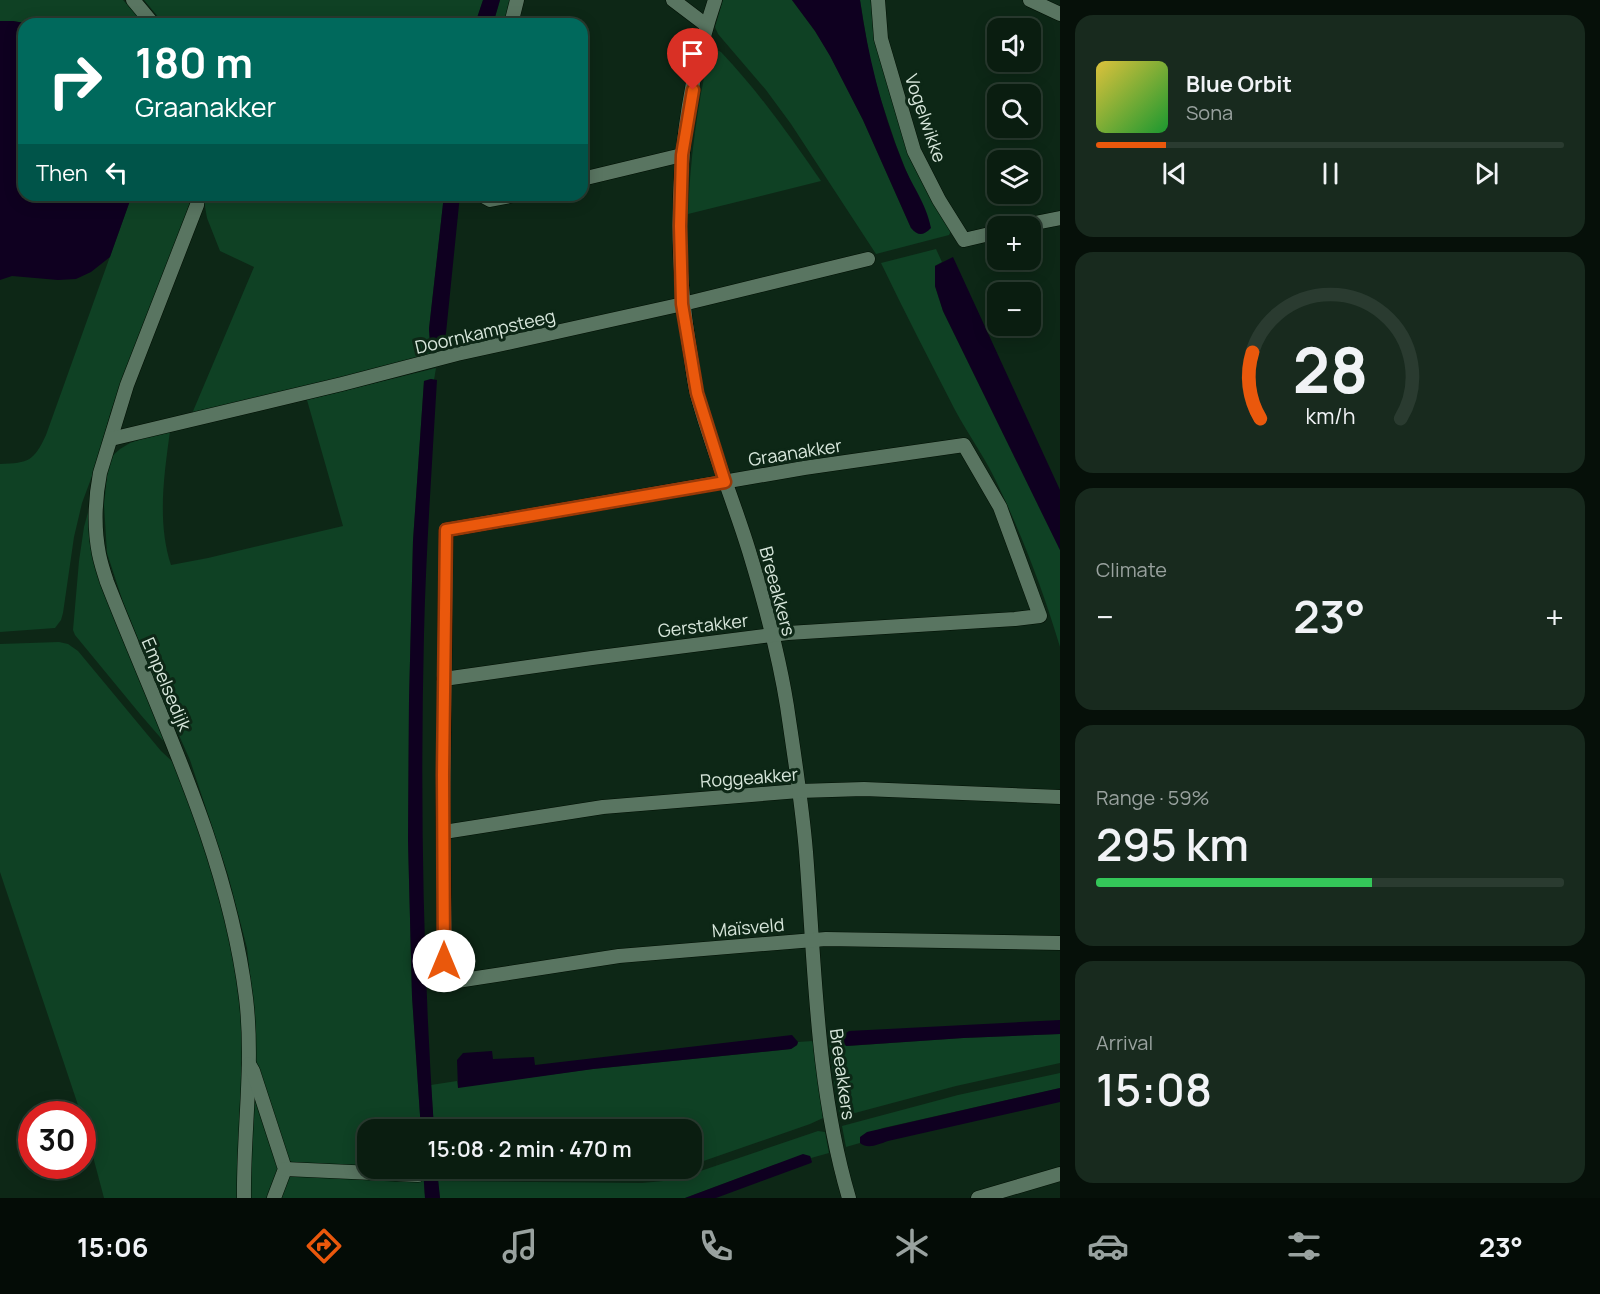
<!DOCTYPE html>
<html lang="en">
<head>
<meta charset="utf-8">
<style>
  body { margin:0; font-family:Manrope,sans-serif; background:#182a1e; color:#f1f3f6; height:100vh; display:flex; flex-direction:column; font-size:22px; white-space:nowrap }
  * { box-sizing:border-box; margin:0 }
  p { font-size:20px; color:#99a29f }
  .icon { flex:none; width:33px; height:33px; fill:none; stroke:currentColor; stroke-width:2; stroke-linecap:round; stroke-linejoin:round }
  .map { position:relative; flex:1; overflow:hidden }
  .side { display:flex; flex-direction:column; gap:15px; padding:15px; background:#061009; width:540px }
  .side>* { flex:none }
  .guide { position:absolute; left:18px; top:18px; width:570px; height:183px; border-radius:18px; box-shadow:0 3px 15px #0003,0 0 0 2px #2a3b30; background:#00695c; color:#fff; overflow:hidden }
  .buttons { position:absolute; left:987px; top:18px; display:grid; gap:12px }
  .buttons a { display:grid; place-items:center; width:54px; height:54px; border-radius:12px; background:#0a1d10; box-shadow:0 3px 15px #0003,0 0 0 2px #2a3b30; font-size:30px }
  .speed { position:absolute; left:18px; top:1101px; display:flex; gap:12px; font-size:30px; font-weight:700; text-align:center }
  .speed>* { display:grid; place-content:center; width:78px; height:78px; border-radius:50%; background:#0a1d10; box-shadow:0 3px 15px #0003,0 0 0 2px #2a3b30; line-height:1 }
  .speed .limit { border:9px solid #d22; background:#fff; color:#111 }
  .pin { position:absolute; display:grid; place-items:center; width:51px; height:51px; color:#fff; margin:-62px -26px; border-radius:50% 50% 50% 0; rotate:-45deg; box-shadow:0 0 6px #0007 }
  .pin .icon { rotate:45deg }
  .me { position:absolute; width:66px; margin:-33px; rotate:0deg; stroke-linejoin:round; filter:drop-shadow(0 0 4px #0008) }
  .turn { display:flex; align-items:center; gap:21px; height:126px; padding:0 18px; font-size:27px }
  .turn .icon { width:78px; height:78px; stroke-width:2.5 }
  .turn b { display:block; font-size:42px; line-height:51px }
  .then { display:flex; align-items:center; height:57px; padding:0 18px; background:#0003; gap:12px; font-size:22px }
  .big { font-size:45px; font-weight:600; line-height:1.1 }
  .side .widget { flex:1; display:flex; flex-direction:column; justify-content:center; gap:9px; min-width:0; padding:0 21px; border-radius:18px; background:#182a1e }
  .side .dial { align-items:center; gap:0 }
  .dial svg { height:156px; overflow:visible; fill:none; stroke:#2a3b30; stroke-width:7; stroke-linecap:round; text-anchor:middle }
  .dial text { fill:#f1f3f6; stroke:none }
  .song { display:flex; align-items:center; gap:18px }
  .cover { width:72px; height:72px; border-radius:9px; background:linear-gradient(135deg,hsl(50 70% 55%),hsl(130 70% 35%)) }
  .played { height:6px; border-radius:3px; background:linear-gradient(90deg,#ea580c 15%,#2a3b30 15%) }
  .keys { display:flex; justify-content:space-around; direction:ltr }
  .heat { display:flex; justify-content:space-between; align-items:center; font-size:33px; direction:ltr }
  .charge { height:9px; border-radius:4px; background:linear-gradient(90deg,#34c759 59%,#2a3b30 0) }
  .trip { position:absolute; left:357px; top:1119px; width:345px; height:60px; border-radius:18px; background:#0a1d10; box-shadow:0 3px 15px #0003,0 0 0 2px #2a3b30; font-weight:600; line-height:60px; text-align:center }
  .tab-bar { display:flex; height:96px; justify-content:space-around; align-items:center; background:#040c06; color:#99a29f }
  .tab-bar .icon { width:42px; height:42px }
  .tab-bar .active { color:#ea580c }
  .tab-bar b { font-size:27px; color:#f1f3f6 }
  main { display:flex; flex:1; min-height:0 }
  .map>svg:first-child { display:block }
  .green { fill:#0f4124 }
  .water { fill:#0f0020 }
  .lines { fill:none; stroke-linecap:round; stroke-linejoin:round }
  .street-casing { stroke:#000f03; stroke-width:15 }
  .street { stroke:#597561; stroke-width:14 }
  .route-casing { stroke:#983908; stroke-width:15 }
  .route { stroke:#ea580c; stroke-width:10 }
  .labels { text-anchor:middle; dominant-baseline:central; stroke-width:6; stroke-linejoin:round; paint-order:stroke }
  .street-label { font-size:18px; fill:#d8e7dc; stroke:#0d2716 }
</style>
</head>
<body>
<main>
<div class="map">
<svg width="1060" height="1198" viewBox="0 0 1060 1198">
  <rect width="100%" height="100%" fill="#0d2716"/>
  <!-- green -->
  <g class="green">
    <polygon points="0,0 123,0 145,24 30,24 13,21 0,21"/>
    <polygon points="144,0 483,0 475,24 164,24"/>
    <polygon points="500,0 512,0 505,24 493,24"/>
    <polygon points="723,0 792,0 815,31 830,55 863,120 911,228 909,178 896,145 879,94 869,55 860,0 871,0 878,47 889,91 904,136 952,229 949,235 876,254 791,124 766,90 718,34 715,27"/>
    <path d="M717 50 721 52C759 92 790 136 821 181L688 214C690 160 697 107 709 54Z"/>
    <path d="M132 195H192L178 241 127 368 111 411 95 468 82 503 74 537 63 613 61 620 55 628 0 632V464C29 463 34 461 46 435Z"/>
    <polygon points="203,195 444,195 429,329 430,343 434,345 433,359 191,416 254,267 220,251 207,218"/>
    <path d="M936 249 942 262 935 266V286L943 311 1060 550V647C1043 590 1022 535 996 481 984 456 968 434 955 410 930 361 905 313 881 263Z"/>
    <path d="M436 368 434 380 431 379 424 381 413 541 409 701 408 840 412 996 421 1129 368 1130 367 1168 293 1163 290 1161 286 1153 255 1059 254 1013 247 948 228 875 190 760 158 688 123 602 107 553 104 505 108 465 110 458 120 449 130 443 147 437 170 431C164 476 157 522 171 565L208 558 343 526 307 400Z"/>
    <polygon points="90,505 92,542 166,744 140,714 75,635 73,630 79,561 84,527"/>
    <polygon points="59,642 68,644 78,651 161,751 176,765 202,831 233,943 244,1032 239,1198 104,1198 83,1119 82,1114 81,1114 0,872 0,644"/>
    <polygon points="1060,1034 1060,1063 956,1086 840,1117 834,1082 829,1041 843,1039 843,1043 847,1046 963,1038"/>
    <polygon points="813,1041 823,1118 810,1124 692,1165 692,1130 434,1129 431,1085 457,1081 458,1087 593,1069 791,1049 797,1045 798,1042"/>
    <polygon points="1060,1073 1060,1088 883,1128 861,1137 860,1143 846,1147 842,1126 958,1095"/>
    <polygon points="253,1084 278,1166 277,1171 269,1198 249,1198"/>
    <polygon points="818,1131 825,1132 829,1153 811,1158 810,1156 774,1165 685,1198 440,1198 438,1181 642,1183 674,1180"/>
    <polygon points="437,1169 437,1168 682,1169 672,1172 655,1174 450,1172 437,1171"/>
    <polygon points="298,1176 424,1181 425,1198 279,1198 289,1177"/>
  </g>
  <!-- water -->
  <g class="water">
    <polygon points="483,0 500,0 493,24 475,24"/>
    <path d="M792 0H860C868 56 881 108 902 161 911 185 926 202 931 228 923 236 918 236 911 228L863 120 830 56 815 31Z"/>
    <polygon points="0,21 13,21 30,24 24,24 24,195 132,195 110,257 91,272 76,279 58,280 12,276 0,280"/>
    <polygon points="444,195 460,195 446,333 444,342 438,346 430,343 429,329"/>
    <polygon points="953,257 1060,490 1060,550 943,311 935,286 935,266"/>
    <path d="M431 379 437 380C432 465 426 550 424 634 420 799 423 965 434 1129L421 1130 412 996 408 840 409 701 413 541 424 381Z"/>
    <path d="M1060 1020V1034L963 1038 846 1046C843 1042 843 1040 843 1035L849 1031Z"/>
    <polygon points="792,1035 798,1042 797,1045 791,1049 593,1069 458,1088 457,1060 463,1053 492,1051 493,1059 534,1057 535,1065"/>
    <path d="M1060 1088V1102L888 1141C879 1144 868 1150 860 1143V1137L867 1132Z"/>
    <polygon points="803,1154 810,1156 812,1162 811,1163 716,1198 685,1198"/>
    <polygon points="423,1169 437,1169 440,1198 425,1198"/>
  </g>
  <g class="lines">
    <defs>
      <g id="street">
        <polyline points="133,0 153,24"/>
        <polyline points="673,0 706,25"/>
        <path d="M715 0C678 110 671 231 689 345 692 361 693 378 697 394 711 447 733 499 749 551 764 600 779 656 787 706 794 754 802 803 806 852 815 968 816 1086 849 1198"/>
        <polyline points="878,0 881,39 914,151 939,200 964,240 998,232"/>
        <polyline points="1030,0 1060,14"/>
        <polyline points="511,24 517,0"/>
        <polyline points="582,179 682,155"/>
        <path d="M198 195 197 205 127 385 100 473C95 499 94 528 99 554 101 564 104 573 107 582 160 718 228 852 246 998 254 1064 243 1132 244 1198"/>
        <polyline points="481,195 490,200 515,195"/>
        <polyline points="1020,226 1060,218"/>
        <polyline points="111,439 342,384 457,354 683,304 868,259"/>
        <polyline points="444,679 592,658 788,633 1015,619 1040,616 1000,507 964,445 804,468 446,530 443,818 445,969 457,981 619,956 826,939 1060,943"/>
        <polyline points="444,832 603,807 799,791 864,789 1060,797"/>
        <polyline points="249,1064 253,1071 285,1169 274,1198"/>
        <polyline points="285,1169 418,1175"/>
        <polyline points="978,1198 1060,1174"/>
      </g>
    </defs>
    <!-- street casing -->
    <use href="#street" class="street-casing"/>
    <!-- street -->
    <use href="#street" class="street"/>
  </g>
  <g class="lines">
    <defs>
      <polyline id="route" points="444,961 443,775 446,530 725,482 697,393 682,304 680,226 682,155 693,90"/>
    </defs>
    <!-- route casing -->
    <use href="#route" class="route-casing"/>
    <!-- route -->
    <use href="#route" class="route"/>
  </g>
  <g class="labels">
    <!-- street labels -->
    <g class="street-label">
      <text transform="translate(926 118) rotate(71)">Vogelwikke</text>
      <text transform="translate(485 331) rotate(-13)">Doornkampsteeg</text>
      <text transform="translate(795 452) rotate(-9)">Graanakker</text>
      <text transform="translate(778 591) rotate(75)">Breeakkers</text>
      <text transform="translate(703 625) rotate(-7)">Gerstakker</text>
      <text transform="translate(167 684) rotate(67)">Empelsedijk</text>
      <text transform="translate(749 777) rotate(-4)">Roggeakker</text>
      <text transform="translate(748 927) rotate(-5)">Maïsveld</text>
      <text transform="translate(843 1074) rotate(82)">Breeakkers</text>
    </g>
  </g>
</svg>
<div class="buttons">
<a><svg class="icon" aria-label="sound" viewBox="0 0 24 24"><path d="M4 9h4l5-4v14l-5-4H4zM17 9q2 3 0 6"/></svg></a>
<a><svg class="icon" aria-label="search" viewBox="0 0 24 24"><circle cx="10" cy="10" r="6"/><path d="M15 15l6 6"/></svg></a>
<a><svg class="icon" aria-label="layers" viewBox="0 0 24 24"><path d="M12 4l9 5-9 5-9-5zM3 14l9 5 9-5"/></svg></a>
<a>+</a>
<a>−</a>
</div>
<div class="speed"><div class="limit">30</div></div>
<div class="pin" style="left:693px;top:90px;background:#d93025"><svg class="icon" aria-label="arrive" viewBox="0 0 24 24"><path d="M6 21V4h12l-3 4 3 4H6"/></svg></div>
<svg class="me" style="left:444px;top:961px" viewBox="-20 -20 40 40"><circle r="19" fill="#fff"/><path d="M0-13L10 11 0 6-10 11z" fill="#ea580c"/></svg>
<div class="trip">15:08 · 2 min · 470 m</div>
<div class="guide">
<div class="turn"><svg class="icon" aria-label="right" viewBox="0 0 24 24"><path d="M7 20v-9h11M14 6l5 5-5 5"/></svg><div><b>180 m</b>Graanakker</div></div>
<div class="then">Then<svg class="icon" aria-label="left" viewBox="0 0 24 24"><path d="M17 20v-9H6M10 6l-5 5 5 5"/></svg></div>
</div>
</div>
<section class="side">
<div class="widget">
<div class="song"><i class="cover"></i><div><b>Blue Orbit</b><p>Sona</p></div></div>
<div class="played"></div>
<div class="keys"><svg class="icon" aria-label="previous" viewBox="0 0 24 24"><path d="M18 5L8 12l10 7zM5 5v14"/></svg><svg class="icon" aria-label="pause" viewBox="0 0 24 24"><path d="M8 5v14M16 5v14"/></svg><svg class="icon" aria-label="next" viewBox="0 0 24 24"><path d="M6 5l10 7-10 7zM19 5v14"/></svg></div>
</div>
<div class="widget dial"><svg viewBox="0 0 100 80">
<path d="M14 69A42 42 0 1 1 86 69"/>
<path d="M14 69A42 42 0 0 1 10 35" stroke="#ea580c"/>
<text x="50" y="56" font-size="32" font-weight="700">28</text>
<text x="50" y="72" font-size="11">km/h</text>
</svg></div>
<div class="widget"><p>Climate</p>
<div class="heat"><a>−</a><b class="big">23°</b><a>+</a></div>
</div>
<div class="widget"><p>Range · 59%</p><b class="big">295 km</b><div class="charge"></div></div>
<div class="widget"><p>Arrival</p><b class="big">15:08</b></div>
</section>
</main>
<nav class="tab-bar">
<b>15:06</b>
<svg class="icon active" aria-label="directions" viewBox="0 0 24 24"><path d="M12 3l9 9-9 9-9-9zM9 14v-3h6M13 9l2 2-2 2"/></svg>
<svg class="icon" aria-label="music" viewBox="0 0 24 24"><path d="M9 18V5l10-2v13"/><circle cx="6" cy="18" r="3"/><circle cx="16" cy="16" r="3"/></svg>
<svg class="icon" aria-label="phone" viewBox="0 0 24 24"><path d="M5 4h4l2 5-3 2q2 4 5 5l2-3 5 2v4C11 20 4 13 5 4z"/></svg>
<svg class="icon" aria-label="climate" viewBox="0 0 24 24"><path d="M12 3v18M4 7l16 10M4 17L20 7"/></svg>
<svg class="icon" aria-label="car" viewBox="0 0 24 24"><path d="M5 17H2v-5l4-1 3-4h7l3 4 3 1v5h-3M9 17h6M6 11h13"/><circle cx="7" cy="17" r="2"/><circle cx="17" cy="17" r="2"/></svg>
<svg class="icon" aria-label="filters" viewBox="0 0 24 24"><path d="M4 7h16M4 17h16"/><circle cx="9" cy="7" r="2"/><circle cx="15" cy="17" r="2"/></svg>
<b>23°</b>
</nav>
</body>
</html>
